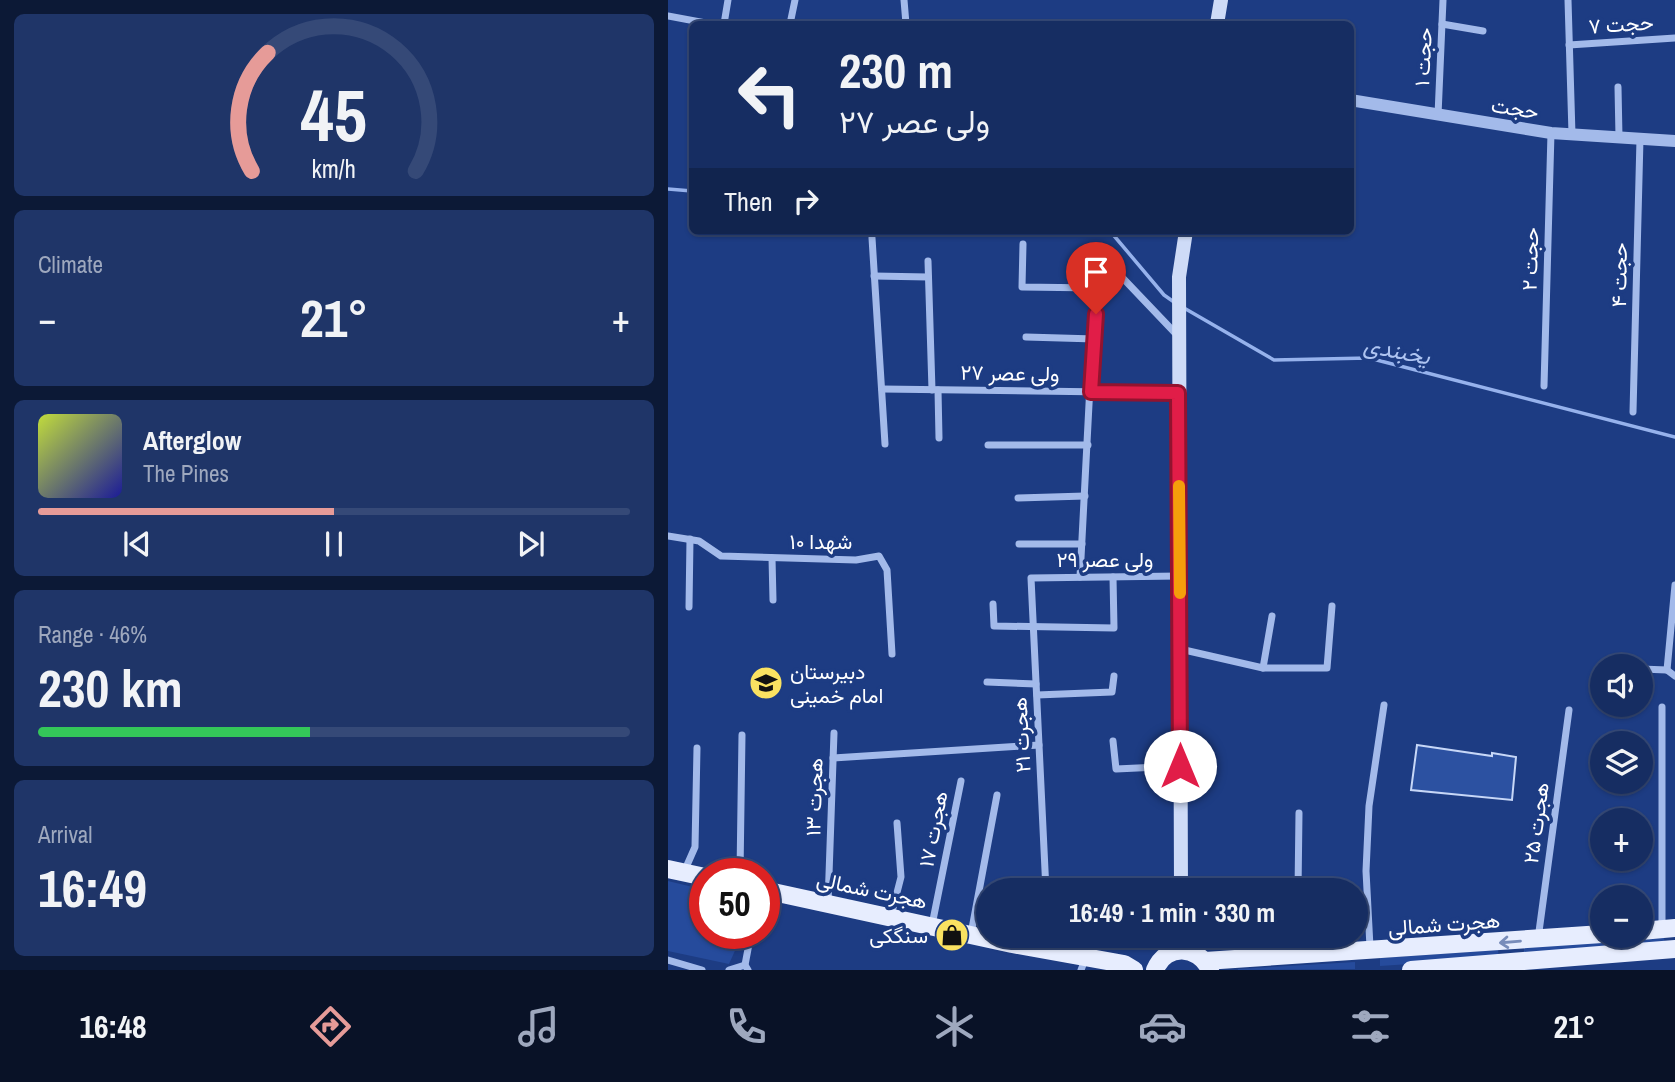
<!DOCTYPE html>
<html lang="en">
<head>
<meta charset="utf-8">
<style>
  body { margin:0; font-family:"Archivo Narrow",Vazirmatn,sans-serif; background:#1f3568; color:#f1f3f6; height:100vh; display:flex; flex-direction:column; font-size:26px; white-space:nowrap }
  * { box-sizing:border-box; margin:0 }
  p { font-size:23px; color:#9ea8be }
  .icon { flex:none; width:38px; height:38px; fill:none; stroke:currentColor; stroke-width:2; stroke-linecap:round; stroke-linejoin:round }
  .map { position:relative; flex:1; overflow:hidden }
  .sheet { display:flex; flex-direction:column; gap:14px; padding:14px; background:#0c1936; width:668px }
  .sheet>* { flex:none }
  .hud { position:absolute; left:21px; top:21px; width:665px; height:214px; border-radius:10px; box-shadow:0 2px 5px #0004,0 0 0 2px #354977; background:#162d62; color:#f1f3f6; overflow:hidden }
  .tools { position:absolute; left:922px; top:654px; display:grid; gap:14px }
  .tools a { display:grid; place-items:center; width:63px; height:63px; border-radius:50%; background:#162d62; box-shadow:0 2px 5px #0004,0 0 0 2px #354977; font-size:35px }
  .speed { position:absolute; left:21px; top:858px; display:flex; gap:14px; font-size:35px; font-weight:700; text-align:center }
  .speed>* { display:grid; place-content:center; width:91px; height:91px; border-radius:50%; background:#162d62; box-shadow:0 2px 5px #0004,0 0 0 2px #354977; line-height:1 }
  .speed .limit { border:10px solid #d22; background:#fff; color:#111 }
  .pin { position:absolute; display:grid; place-items:center; width:60px; height:60px; color:#fff; margin:-72px -30px; border-radius:50% 50% 50% 0; rotate:-45deg; box-shadow:0 0 7px #0007 }
  .pin .icon { rotate:45deg }
  .me { position:absolute; width:77px; margin:-38px; rotate:0deg; stroke-linejoin:round; filter:drop-shadow(0 0 5px #0008) }
  .turn { display:flex; align-items:center; gap:24px; height:147px; padding:0 35px; font-size:32px }
  .turn .icon { width:91px; height:91px; stroke-width:2.5 }
  .turn b { display:block; font-size:49px; line-height:60px }
  .then { display:flex; align-items:center; height:66px; padding:0 35px; background:#0003; gap:14px; font-size:26px }
  .big { font-size:52px; font-weight:700; line-height:1.1 }
  .sheet .tile { flex:1; display:flex; flex-direction:column; justify-content:center; gap:10px; min-width:0; padding:0 24px; border-radius:10px; background:#1f3568 }
  .sheet .dial { align-items:center; gap:0 }
  .dial svg { height:182px; overflow:visible; fill:none; stroke:#354977; stroke-width:7; stroke-linecap:round; text-anchor:middle }
  .dial text { fill:#f1f3f6; stroke:none }
  .song { display:flex; align-items:center; gap:21px }
  .cover { width:84px; height:84px; border-radius:10px; background:linear-gradient(135deg,hsl(70 70% 55%),hsl(240 70% 35%)) }
  .played { height:7px; border-radius:4px; background:linear-gradient(90deg,#e69b98 50%,#354977 50%) }
  .keys { display:flex; justify-content:space-around; direction:ltr }
  .heat { display:flex; justify-content:space-between; align-items:center; font-size:38px; direction:ltr }
  .charge { height:10px; border-radius:5px; background:linear-gradient(90deg,#34c759 46%,#354977 0) }
  .trip { position:absolute; left:308px; top:878px; width:392px; height:70px; border-radius:35px; background:#162d62; box-shadow:0 2px 5px #0004,0 0 0 2px #354977; font-weight:700; line-height:70px; text-align:center }
  .tabs { display:flex; height:112px; justify-content:space-around; align-items:center; background:#091227; color:#9ea8be }
  .tabs .icon { width:49px; height:49px }
  .tabs .on { color:#e69b98 }
  .tabs b { font-size:32px; color:#f1f3f6 }
  main { display:flex; flex:1; min-height:0 }
  .map>svg:first-child { display:block }
  .green { fill:#264b9c }
  .lines { fill:none; stroke-linecap:round; stroke-linejoin:round }
  .stream { stroke:#96b2ec; stroke-width:3.5 }
  .building { fill:#2c51a1; stroke:#c7d7f7; stroke-width:2 }
  .minor { stroke:#a3baea; stroke-width:7 }
  .tertiary { stroke:#a3baea; stroke-width:12 }
  .secondary { stroke:#cedbf7; stroke-width:14 }
  .primary { stroke:#e7edfe; stroke-width:18 }
  .oneway { stroke:#788cba }
  .route-casing { stroke:#92132f; stroke-width:18 }
  .route { stroke:#e11d48; stroke-width:12 }
  .slow { stroke:#f59e0b; stroke-width:12 }
  .labels { text-anchor:middle; dominant-baseline:central; stroke-width:7; stroke-linejoin:round; paint-order:stroke }
  .street-label { font-size:21px; fill:#fff; stroke:#1d3c83 }
  .poi-label { font-size:21px; fill:#fff; stroke:#1d3c83; text-anchor:start }
  .water-label { font-size:23px; font-style:italic; fill:#aec4f1; stroke:#1d3c83 }
</style>
</head>
<body>
<main>
<section class="sheet">
<div class="tile dial"><svg viewBox="0 0 100 80">
<path d="M14 69A42 42 0 1 1 86 69"/>
<path d="M14 69A42 42 0 0 1 21 17" stroke="#e69b98"/>
<text x="50" y="56" font-size="32" font-weight="700">45</text>
<text x="50" y="72" font-size="11">km/h</text>
</svg></div>
<div class="tile"><p>Climate</p>
<div class="heat"><a>−</a><b class="big">21°</b><a>+</a></div>
</div>
<div class="tile">
<div class="song"><i class="cover"></i><div><b>Afterglow</b><p>The Pines</p></div></div>
<div class="played"></div>
<div class="keys"><svg class="icon" aria-label="previous" viewBox="0 0 24 24"><path d="M18 5L8 12l10 7zM5 5v14"/></svg><svg class="icon" aria-label="pause" viewBox="0 0 24 24"><path d="M8 5v14M16 5v14"/></svg><svg class="icon" aria-label="next" viewBox="0 0 24 24"><path d="M6 5l10 7-10 7zM19 5v14"/></svg></div>
</div>
<div class="tile"><p>Range · 46%</p><b class="big">230 km</b><div class="charge"></div></div>
<div class="tile"><p>Arrival</p><b class="big">16:49</b></div>
</section>
<div class="map">
<svg width="1007" height="970" viewBox="0 0 1007 970">
  <rect width="100%" height="100%" fill="#1d3c83"/>
  <!-- green -->
  <g class="green">
    <polygon points="0,881 37,890 37,933 74,935 61,964 0,951"/>
    <polygon points="996,938 997,944 856,954 856,947"/>
    <polygon points="830,950 831,958 712,966 712,958"/>
    <polygon points="687,962 687,969 570,970 570,969"/>
  </g>
  <g class="lines">
    <!-- stream -->
    <g class="stream">
      <polyline points="0,189 24,191"/>
      <polyline points="442,231 496,295 506,302"/>
      <polyline points="516,308 606,360 701,358 1007,437"/>
    </g>
  </g>
  <!-- building -->
  <polygon class="building" points="749,745 824,756 824,753 848,757 844,800 743,790"/>
  <g class="lines">
    <!-- minor -->
    <g class="minor">
      <polyline points="236,0 238,24"/>
      <polyline points="900,0 904,134"/>
      <polyline points="0,16 43,24"/>
      <polyline points="56,24 60,0"/>
      <polyline points="122,24 127,0"/>
      <polyline points="774,24 815,31"/>
      <polyline points="901,45 1007,38"/>
      <polyline points="950,87 951,137"/>
      <polyline points="770,115 775,0"/>
      <polyline points="204,238 217,444"/>
      <polyline points="355,244 354,287 428,288"/>
      <polyline points="260,261 264,390"/>
      <polyline points="206,276 260,277"/>
      <polyline points="358,337 427,339"/>
      <polyline points="876,386 883,133"/>
      <polyline points="214,389 511,393"/>
      <polyline points="270,390 271,438"/>
      <polyline points="965,412 972,139"/>
      <polyline points="320,445 420,445"/>
      <polyline points="350,498 417,496"/>
      <polyline points="0,536 31,541 53,556 188,560 211,556 219,570 224,654"/>
      <polyline points="351,544 414,544"/>
      <polyline points="104,558 105,600"/>
      <polyline points="412,577 429,251 510,336"/>
      <polyline points="325,604 326,626 446,628 445,577"/>
      <polyline points="21,607 22,539"/>
      <polyline points="512,649 595,668 659,668 664,606"/>
      <polyline points="595,668 604,616"/>
      <polyline points="973,669 999,670 1007,676"/>
      <polyline points="999,670 1007,585"/>
      <polyline points="319,682 368,684"/>
      <polyline points="369,695 444,692 446,676"/>
      <polyline points="445,741 448,769 512,766"/>
      <polyline points="165,758 371,745"/>
      <polyline points="16,872 27,847 29,748"/>
      <polyline points="72,873 74,735"/>
      <polyline points="378,891 363,578 511,576"/>
      <polyline points="630,891 631,813"/>
      <polyline points="160,903 166,733"/>
      <polyline points="223,916 233,877 229,823"/>
      <polyline points="264,925 293,781"/>
      <polyline points="994,928 994,707"/>
      <polyline points="303,934 329,795"/>
      <polyline points="380,936 381,950"/>
      <polyline points="870,939 901,710"/>
      <polyline points="702,947 698,871 701,806 716,705"/>
      <polyline points="629,952 629,936"/>
      <polyline points="0,960 34,970"/>
      <polyline points="61,970 77,965"/>
      <polyline points="80,970 77,965 83,933"/>
      <polyline points="413,970 418,957"/>
    </g>
    <!-- tertiary -->
    <polyline class="tertiary" points="682,100 883,133 1007,141"/>
    <!-- secondary -->
    <g class="secondary">
      <polyline points="549,24 553,0"/>
      <polyline points="513,891 511,277 518,231"/>
    </g>
    <!-- primary -->
    <g class="primary">
      <polyline points="0,869 37,877"/>
      <polyline points="96,890 344,944 456,964 466,970"/>
      <polyline points="973,931 1007,928"/>
      <polyline points="537,961 934,934"/>
      <path d="M487 970C498 943 530 945 542 970"/>
      <polyline points="743,970 1007,949"/>
    </g>
  </g>
  <!-- one-way arrows -->
  <defs><path id="oneway-shaft" d="M-6 0H5M1.5-3L5.5 0L1.5 3" fill="none" stroke-width="1.6" stroke-linecap="round" stroke-linejoin="round" transform="scale(1.75)"/></defs>
  <use class="oneway" href="#oneway-shaft" transform="translate(842 942) rotate(175)"/>
  <g class="lines">
    <defs>
      <polyline id="route" points="428,314 423,392 510,393 512,766"/>
    </defs>
    <!-- route casing -->
    <use href="#route" class="route-casing"/>
    <!-- route -->
    <use href="#route" class="route"/>
    <!-- slow -->
    <polyline class="slow" points="511,486 512,593"/>
  </g>
  <!-- icons -->
  <defs>
    <symbol id="school-disc" viewBox="-11 -11 22 22"><circle r="9.5" fill="#fae261" stroke="#1d3c83"/><path d="M0-5L7-2L0 1L-7-2ZM-4 1L0 2.5L4 1V4Q0 6-4 4Z" fill="#111"/></symbol>
    <symbol id="shop-disc" viewBox="-11 -11 22 22"><circle r="9.5" fill="#fae261" stroke="#1d3c83"/><path d="M-5-2.5h2.3a2.7 3.5 0 0 1 5.4 0H5L5.5 6h-11ZM-1.5-2.5h3a1.5 2.3 0 0 0-3 0Z" fill="#111"/></symbol>
  </defs>
  <g fill-rule="evenodd">
    <use href="#school-disc" x="79" y="664" width="38" height="38"/>
    <use href="#shop-disc" x="265" y="916" width="38" height="38"/>
  </g>
  <g class="labels">
    <!-- street labels -->
    <g class="street-label">
      <text transform="translate(953 24) rotate(-4)">حجت ۷</text>
      <text transform="translate(755 57) rotate(-87)">حجت ۱</text>
      <text transform="translate(847 108) rotate(9)">حجت</text>
      <text transform="translate(862 259) rotate(-88)">حجت ۲</text>
      <text transform="translate(951 275) rotate(-89)">حجت ۴</text>
      <text transform="translate(342 373) rotate(1)">ولی عصر ۲۷</text>
      <text x="153" y="541">شهدا ۱۰</text>
      <text x="437" y="559">ولی عصر ۲۹</text>
      <text transform="translate(353 735) rotate(-93)">هجرت ۲۱</text>
      <text transform="translate(146 797) rotate(-88)">هجرت ۱۳</text>
      <text transform="translate(868 823) rotate(-82)">هجرت ۲۵</text>
      <text transform="translate(265 829) rotate(-79)">هجرت ۱۷</text>
      <text transform="translate(204 890) rotate(12)">هجرت شمالی</text>
      <text transform="translate(776 924) rotate(-4)">هجرت شمالی</text>
    </g>
    <!-- poi labels -->
    <g class="poi-label">
      <text x="122" y="671">دبیرستان<tspan x="122" dy="24">امام خمینی</tspan></text>
      <text x="260" y="935" text-anchor="end">سنگکی</text>
    </g>
    <!-- water labels -->
    <g class="water-label">
      <text transform="translate(729 350) rotate(11)">یخبندی</text>
    </g>
  </g>
</svg>
<div class="tools">
<a><svg class="icon" aria-label="sound" viewBox="0 0 24 24"><path d="M4 9h4l5-4v14l-5-4H4zM17 9q2 3 0 6"/></svg></a>
<a><svg class="icon" aria-label="layers" viewBox="0 0 24 24"><path d="M12 4l9 5-9 5-9-5zM3 14l9 5 9-5"/></svg></a>
<a>+</a>
<a>−</a>
</div>
<div class="speed"><div class="limit">50</div></div>
<div class="pin" style="left:428px;top:314px;background:#d93025"><svg class="icon" aria-label="arrive" viewBox="0 0 24 24"><path d="M6 21V4h12l-3 4 3 4H6"/></svg></div>
<svg class="me" style="left:512px;top:766px" viewBox="-20 -20 40 40"><circle r="19" fill="#fff"/><path d="M0-13L10 11 0 6-10 11z" fill="#e11d48"/></svg>
<div class="trip">16:49 · 1 min · 330 m</div>
<div class="hud">
<div class="turn"><svg class="icon" aria-label="left" viewBox="0 0 24 24"><path d="M17 20v-9H6M10 6l-5 5 5 5"/></svg><div><b>230 m</b>ولی عصر ۲۷</div></div>
<div class="then">Then<svg class="icon" aria-label="right" viewBox="0 0 24 24"><path d="M7 20v-9h11M14 6l5 5-5 5"/></svg></div>
</div>
</div>
</main>
<nav class="tabs">
<b>16:48</b>
<svg class="icon on" aria-label="directions" viewBox="0 0 24 24"><path d="M12 3l9 9-9 9-9-9zM9 14v-3h6M13 9l2 2-2 2"/></svg>
<svg class="icon" aria-label="music" viewBox="0 0 24 24"><path d="M9 18V5l10-2v13"/><circle cx="6" cy="18" r="3"/><circle cx="16" cy="16" r="3"/></svg>
<svg class="icon" aria-label="phone" viewBox="0 0 24 24"><path d="M5 4h4l2 5-3 2q2 4 5 5l2-3 5 2v4C11 20 4 13 5 4z"/></svg>
<svg class="icon" aria-label="climate" viewBox="0 0 24 24"><path d="M12 3v18M4 7l16 10M4 17L20 7"/></svg>
<svg class="icon" aria-label="car" viewBox="0 0 24 24"><path d="M5 17H2v-5l4-1 3-4h7l3 4 3 1v5h-3M9 17h6M6 11h13"/><circle cx="7" cy="17" r="2"/><circle cx="17" cy="17" r="2"/></svg>
<svg class="icon" aria-label="filters" viewBox="0 0 24 24"><path d="M4 7h16M4 17h16"/><circle cx="9" cy="7" r="2"/><circle cx="15" cy="17" r="2"/></svg>
<b>21°</b>
</nav>
</body>
</html>
